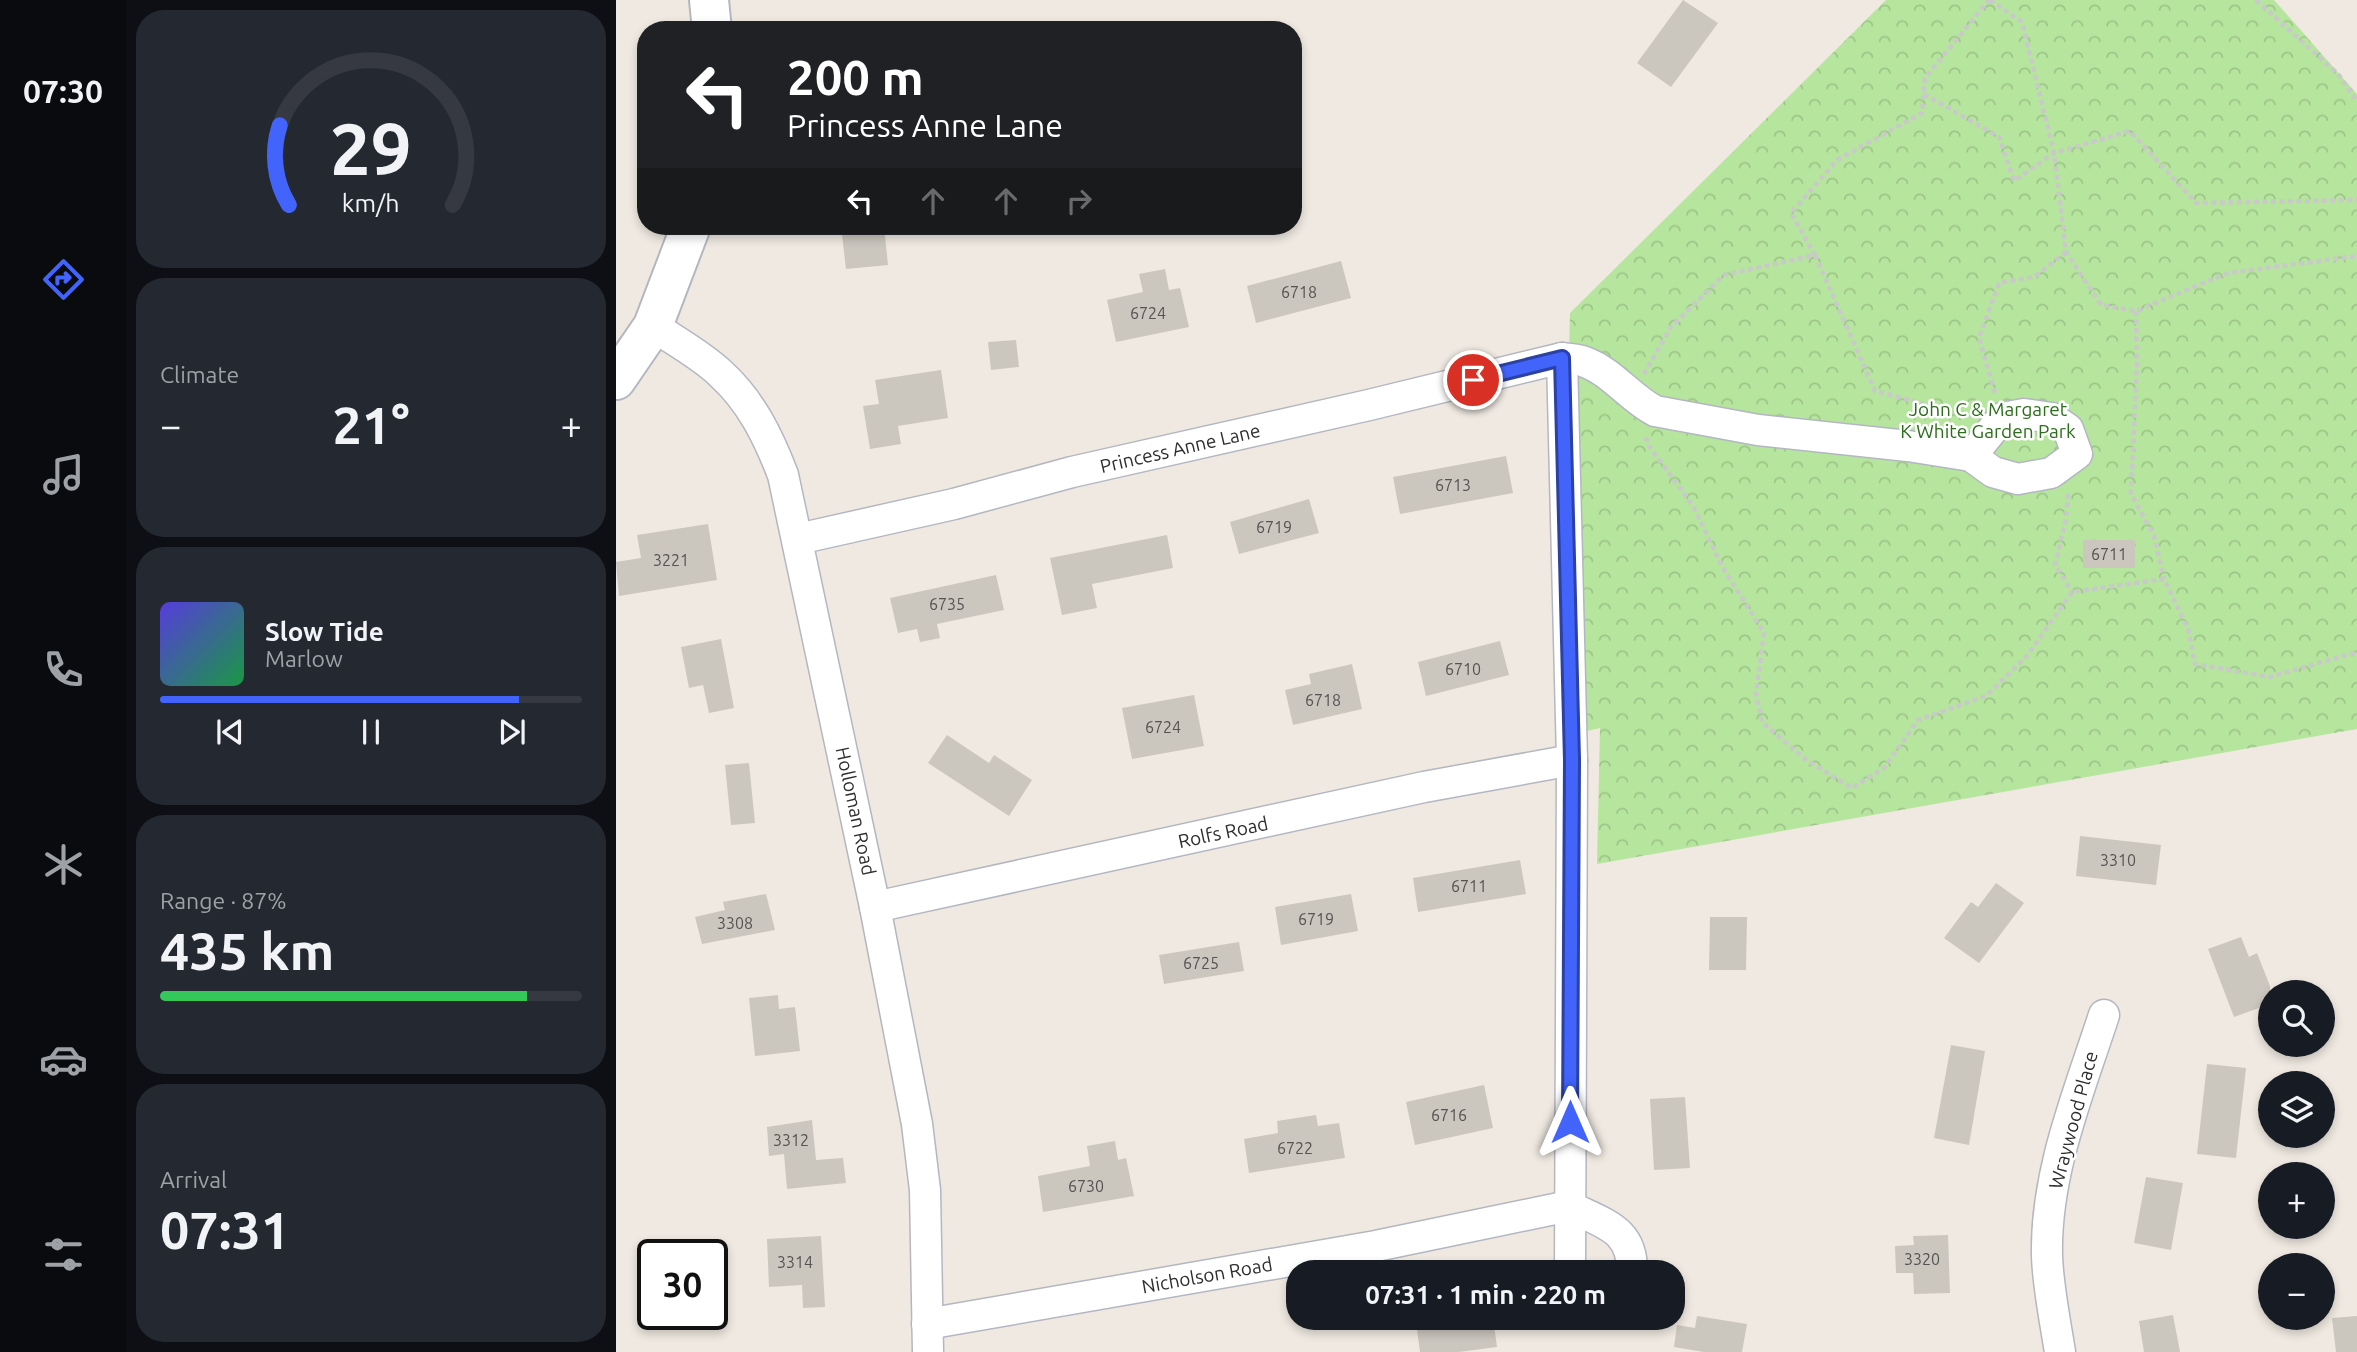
<!DOCTYPE html>
<html lang="en">
<head>
<meta charset="utf-8">
<style>
  body { margin:0; font-family:Ubuntu,sans-serif; background:#242831; color:#f1f3f6; height:100vh; display:flex; flex-direction:column; font-size:26px; white-space:nowrap }
  * { box-sizing:border-box; margin:0 }
  p { font-size:23px; color:#9ea1a6 }
  .icon { flex:none; width:38px; height:38px; fill:none; stroke:currentColor; stroke-width:2; stroke-linecap:round; stroke-linejoin:round }
  .map { position:relative; flex:1; overflow:hidden }
  .drawer { display:flex; flex-direction:column; gap:10px; padding:10px; background:#0d0f14; width:490px }
  .drawer>* { flex:none }
  .banner { position:absolute; left:21px; top:21px; width:665px; height:214px; border-radius:28px; box-shadow:0 4px 10px #0003; background:#202124; color:#fff; overflow:hidden }
  .controls { position:absolute; left:1642px; top:980px; display:grid; gap:14px }
  .controls a { display:grid; place-items:center; width:77px; height:77px; border-radius:50%; background:#171b24; box-shadow:0 4px 10px #0003; font-size:35px }
  .speed { position:absolute; left:21px; top:1239px; display:flex; gap:14px; font-size:35px; font-weight:700; text-align:center }
  .speed>* { display:grid; place-content:center; width:91px; height:91px; border-radius:50%; background:#171b24; box-shadow:0 4px 10px #0003; line-height:1 }
  .speed .limit { border:4px solid #111; border-radius:10px; background:#fff; color:#111 }
  .pin { position:absolute; display:grid; place-items:center; width:60px; height:60px; color:#fff; margin:-30px; border:4px solid #fff; border-radius:50%; box-shadow:0 2px 7px #0007 }
  .me { position:absolute; width:77px; margin:-38px; rotate:0deg; stroke-linejoin:round; filter:drop-shadow(0 0 5px #0008) }
  .turn { display:flex; align-items:center; gap:24px; height:147px; padding:0 35px; font-size:32px }
  .turn .icon { width:91px; height:91px; stroke-width:2.5 }
  .turn b { display:block; font-size:49px; line-height:60px }
  .lanes { display:flex; align-items:center; height:66px; padding:0 35px; background:#0003; justify-content:center; gap:35px; direction:ltr }
  .lanes .off { opacity:.35 }
  .big { font-size:52px; font-weight:700; line-height:1.1 }
  .drawer .tile { flex:1; display:flex; flex-direction:column; justify-content:center; gap:10px; min-width:0; padding:0 24px; border-radius:28px; background:#242831 }
  .drawer .dial { align-items:center; gap:0 }
  .dial svg { height:182px; overflow:visible; fill:none; stroke:#363941; stroke-width:7; stroke-linecap:round; text-anchor:middle }
  .dial text { fill:#f1f3f6; stroke:none }
  .song { display:flex; align-items:center; gap:21px }
  .cover { width:84px; height:84px; border-radius:10px; background:linear-gradient(135deg,hsl(250 70% 55%),hsl(140 70% 35%)) }
  .played { height:7px; border-radius:4px; background:linear-gradient(90deg,#4264fb 85%,#363941 85%) }
  .keys { display:flex; justify-content:space-around; direction:ltr }
  .heat { display:flex; justify-content:space-between; align-items:center; font-size:38px; direction:ltr }
  .charge { height:10px; border-radius:5px; background:linear-gradient(90deg,#34c759 87%,#363941 0) }
  .trip { position:absolute; left:670px; top:1260px; width:399px; height:70px; border-radius:28px; background:#171b24; box-shadow:0 4px 10px #0003; font-weight:700; line-height:70px; text-align:center }
  main { display:flex; flex:1; min-height:0 }
  .tab-bar { display:flex; flex-direction:column; width:126px; justify-content:space-around; align-items:center; background:#090b0e; color:#9ea1a6 }
  .tab-bar .icon { width:49px; height:49px }
  .tab-bar .active { color:#4264fb }
  .tab-bar b { font-size:32px; color:#f1f3f6 }
  .map>svg:first-child { display:block }
  .park { fill:url(#park-crowns) }
  .building { fill:#cbc7bf }
  .lines { fill:none; stroke-linecap:round; stroke-linejoin:round }
  .minor-casing { stroke:#b4b7c1; stroke-width:33 }
  .secondary-casing { stroke:#b4b7c1; stroke-width:42 }
  .path { stroke:#c9c9c9; stroke-width:4.5; stroke-dasharray:5 3.5; stroke-linecap:butt }
  .minor { stroke:#fff; stroke-width:30 }
  .secondary { stroke:#fff; stroke-width:38 }
  .route-casing { stroke:#2b41a3; stroke-width:18 }
  .route { stroke:#4264fb; stroke-width:12 }
  .labels { text-anchor:middle; dominant-baseline:central; stroke-width:5; stroke-linejoin:round; paint-order:stroke }
  .number-label { font-size:16px; fill:#555452 }
  .park-label { font-size:19px; fill:#2c6e1b; stroke:#fff }
  .street-label { font-size:19px; fill:#2e2e2e; stroke:#fff }
</style>
</head>
<body>
<main>
<nav class="tab-bar">
<b>07:30</b>
<svg class="icon active" aria-label="directions" viewBox="0 0 24 24"><path d="M12 3l9 9-9 9-9-9zM9 14v-3h6M13 9l2 2-2 2"/></svg>
<svg class="icon" aria-label="music" viewBox="0 0 24 24"><path d="M9 18V5l10-2v13"/><circle cx="6" cy="18" r="3"/><circle cx="16" cy="16" r="3"/></svg>
<svg class="icon" aria-label="phone" viewBox="0 0 24 24"><path d="M5 4h4l2 5-3 2q2 4 5 5l2-3 5 2v4C11 20 4 13 5 4z"/></svg>
<svg class="icon" aria-label="climate" viewBox="0 0 24 24"><path d="M12 3v18M4 7l16 10M4 17L20 7"/></svg>
<svg class="icon" aria-label="car" viewBox="0 0 24 24"><path d="M5 17H2v-5l4-1 3-4h7l3 4 3 1v5h-3M9 17h6M6 11h13"/><circle cx="7" cy="17" r="2"/><circle cx="17" cy="17" r="2"/></svg>
<svg class="icon" aria-label="filters" viewBox="0 0 24 24"><path d="M4 7h16M4 17h16"/><circle cx="9" cy="7" r="2"/><circle cx="15" cy="17" r="2"/></svg>
</nav>
<section class="drawer">
<div class="tile dial"><svg viewBox="0 0 100 80">
<path d="M14 69A42 42 0 1 1 86 69"/>
<path d="M14 69A42 42 0 0 1 10 34" stroke="#4264fb"/>
<text x="50" y="56" font-size="32" font-weight="700">29</text>
<text x="50" y="72" font-size="11">km/h</text>
</svg></div>
<div class="tile"><p>Climate</p>
<div class="heat"><a>−</a><b class="big">21°</b><a>+</a></div>
</div>
<div class="tile">
<div class="song"><i class="cover"></i><div><b>Slow Tide</b><p>Marlow</p></div></div>
<div class="played"></div>
<div class="keys"><svg class="icon" aria-label="previous" viewBox="0 0 24 24"><path d="M18 5L8 12l10 7zM5 5v14"/></svg><svg class="icon" aria-label="pause" viewBox="0 0 24 24"><path d="M8 5v14M16 5v14"/></svg><svg class="icon" aria-label="next" viewBox="0 0 24 24"><path d="M6 5l10 7-10 7zM19 5v14"/></svg></div>
</div>
<div class="tile"><p>Range · 87%</p><b class="big">435 km</b><div class="charge"></div></div>
<div class="tile"><p>Arrival</p><b class="big">07:31</b></div>
</section>
<div class="map">
<svg width="1741" height="1352" viewBox="0 0 1741 1352">
  <defs>
    <pattern id="park-crowns" width="20" height="18" patternUnits="userSpaceOnUse" patternTransform="scale(1.75)"><rect width="20" height="18" fill="#b6e59e"/><path d="M2 6a3 3 0 1 1 6 0M12 15a3 3 0 1 1 6 0" fill="none" stroke="#9dc588"/></pattern>
  </defs>
  <rect width="100%" height="100%" fill="#efe9e1"/>
  <!-- park -->
  <polygon class="park" points="1270,0 1658,0 1741,94 1741,729 981,864 984,728 944,737 954,313"/>
  <!-- building -->
  <g class="building">
    <polygon points="1067,0 1102,23 1055,87 1021,63"/>
    <polygon points="225,226 268,226 272,265 230,269"/>
    <polygon points="725,261 735,298 640,323 631,286"/>
    <polygon points="549,269 553,290 564,288 573,327 500,342 491,300 527,292 523,274"/>
    <polygon points="400,340 403,367 375,370 372,342"/>
    <polygon points="325,370 332,418 282,426 285,444 254,449 247,406 263,404 259,380"/>
    <polygon points="890,456 897,493 784,514 777,477"/>
    <polygon points="693,499 703,533 623,554 614,522"/>
    <polygon points="92,524 101,580 3,596 0,562 25,558 21,535"/>
    <polygon points="551,535 557,568 476,584 481,608 446,615 434,558"/>
    <rect x="1467" y="540" width="52" height="28"/>
    <polygon points="380,575 388,610 321,624 324,638 304,642 301,629 282,633 274,598"/>
    <polygon points="105,639 118,708 93,713 87,685 73,688 65,647"/>
    <polygon points="884,641 893,675 810,696 802,662"/>
    <polygon points="736,664 746,709 677,725 669,690 695,684 693,674"/>
    <polygon points="578,695 588,746 516,759 506,708"/>
    <polygon points="331,735 373,763 378,755 416,780 393,816 312,763"/>
    <polygon points="133,763 139,823 115,825 109,765"/>
    <polygon points="1464,836 1545,845 1540,885 1460,876"/>
    <polygon points="904,860 910,894 802,912 797,878"/>
    <polygon points="1380,883 1408,903 1363,963 1328,938 1355,902 1362,907"/>
    <polygon points="150,894 159,930 86,944 79,917 109,910 107,902"/>
    <polygon points="735,894 742,931 665,945 659,907"/>
    <polygon points="1094,917 1131,917 1130,970 1093,970"/>
    <polygon points="1625,937 1633,957 1641,953 1654,986 1654,1004 1618,1017 1592,949"/>
    <polygon points="623,942 628,971 548,984 543,955"/>
    <polygon points="162,995 163,1009 179,1007 184,1051 139,1056 133,998"/>
    <polygon points="1335,1045 1369,1051 1353,1145 1318,1138"/>
    <polygon points="1591,1064 1630,1068 1620,1158 1581,1154"/>
    <polygon points="868,1085 877,1128 799,1145 790,1102"/>
    <polygon points="1069,1097 1074,1168 1038,1170 1034,1099"/>
    <polygon points="700,1115 702,1126 723,1123 729,1158 633,1173 628,1139 662,1133 661,1121"/>
    <polygon points="196,1120 200,1160 227,1158 230,1183 171,1189 168,1154 153,1156 151,1127"/>
    <polygon points="499,1141 502,1160 510,1158 518,1196 427,1212 422,1176 474,1166 471,1146"/>
    <polygon points="1530,1177 1567,1183 1555,1250 1518,1243"/>
    <polygon points="1332,1235 1334,1293 1298,1294 1297,1273 1280,1273 1279,1246 1298,1245 1297,1236"/>
    <polygon points="205,1236 209,1307 187,1308 186,1285 153,1287 151,1239"/>
    <polygon points="1557,1315 1564,1352 1528,1352 1523,1321"/>
    <polygon points="1081,1316 1131,1324 1126,1352 1088,1352 1058,1347 1061,1325 1079,1328"/>
    <polygon points="1741,1316 1741,1352 1720,1352 1716,1318"/>
    <polygon points="833,1318 877,1318 881,1347 843,1352 804,1352 800,1322"/>
  </g>
  <g class="lines">
    <defs>
      <g id="minor">
        <path d="M37 326C59 341 85 355 104 373 135 401 152 436 167 475L259 907 301 1124 309 1190 312 1352"/>
        <polyline points="946,358 956,760 954,1272"/>
        <path d="M182 539 338 504 456 472 753 405 946 358C953 359 962 359 969 362 996 372 1014 398 1039 411L1142 430 1292 446 1355 456 1377 472 1402 479 1435 473 1461 454 1452 429 1436 418 1408 414 1386 418 1355 456"/>
        <polyline points="259,907 808,787 956,760"/>
        <path d="M953 1206C987 1224 1017 1228 1016 1272"/>
        <polyline points="311,1324 760,1246 953,1206"/>
        <path d="M1444 1352C1439 1320 1432 1287 1431 1256 1429 1173 1463 1092 1488 1015"/>
      </g>
      <g id="secondary">
        <polyline points="93,0 96,30"/>
        <polyline points="0,380 37,326 75,226"/>
      </g>
    </defs>
    <!-- minor casing -->
    <use href="#minor" class="minor-casing"/>
    <!-- secondary casing -->
    <use href="#secondary" class="secondary-casing"/>
    <!-- path -->
    <g class="path">
      <polyline points="1374,0 1406,22 1438,153 1450,252 1485,305 1520,311 1612,273 1741,256"/>
      <polyline points="1640,0 1722,74 1741,101"/>
      <polyline points="1308,94 1383,137 1398,181 1438,153 1514,131 1580,203 1741,200"/>
      <polyline points="1199,255 1259,391 1355,416"/>
      <polyline points="1520,311 1521,364 1515,494 1538,536 1548,579"/>
      <polyline points="1028,374 1055,327 1108,275 1199,255 1175,213 1221,160 1306,113 1309,78 1373,0"/>
      <polyline points="1379,393 1363,338 1383,283 1418,277 1450,252"/>
      <polyline points="1030,437 1031,443 1077,506 1107,568 1148,633 1140,693 1146,722 1189,759 1236,788 1268,768 1302,720 1370,696 1411,656 1456,592 1548,579 1572,629 1579,664 1654,677 1741,652"/>
      <polyline points="1452,494 1450,519 1439,565 1456,592"/>
    </g>
    <!-- minor -->
    <use href="#minor" class="minor"/>
    <!-- secondary -->
    <use href="#secondary" class="secondary"/>
  </g>
  <g class="lines">
    <defs>
      <polyline id="route" points="857,380 946,358 956,760 954,1122"/>
    </defs>
    <!-- route casing -->
    <use href="#route" class="route-casing"/>
    <!-- route -->
    <use href="#route" class="route"/>
  </g>
  <g class="labels">
    <!-- number labels -->
    <g class="number-label">
      <text x="683" y="292">6718</text>
      <text x="532" y="313">6724</text>
      <text x="837" y="485">6713</text>
      <text x="658" y="527">6719</text>
      <text x="1493" y="554">6711</text>
      <text x="55" y="560">3221</text>
      <text x="331" y="604">6735</text>
      <text x="847" y="669">6710</text>
      <text x="707" y="700">6718</text>
      <text x="547" y="727">6724</text>
      <text x="1502" y="860">3310</text>
      <text x="853" y="886">6711</text>
      <text x="700" y="919">6719</text>
      <text x="119" y="923">3308</text>
      <text x="585" y="963">6725</text>
      <text x="833" y="1115">6716</text>
      <text x="175" y="1140">3312</text>
      <text x="679" y="1148">6722</text>
      <text x="470" y="1186">6730</text>
      <text x="1306" y="1259">3320</text>
      <text x="179" y="1262">3314</text>
    </g>
    <!-- park labels -->
    <g class="park-label">
      <text x="1372" y="409">John C &amp; Margaret<tspan x="1372" dy="22">K White Garden Park</tspan></text>
    </g>
    <!-- street labels -->
    <g class="street-label">
      <text transform="translate(564 448) rotate(-13)">Princess Anne Lane</text>
      <text transform="translate(240 811) rotate(78)">Holloman Road</text>
      <text transform="translate(607 832) rotate(-12)">Rolfs Road</text>
      <text transform="translate(1457 1120) rotate(-75)">Wraywood Place</text>
      <text transform="translate(591 1275) rotate(-10)">Nicholson Road</text>
    </g>
  </g>
</svg>
<div class="controls">
<a><svg class="icon" aria-label="search" viewBox="0 0 24 24"><circle cx="10" cy="10" r="6"/><path d="M15 15l6 6"/></svg></a>
<a><svg class="icon" aria-label="layers" viewBox="0 0 24 24"><path d="M12 4l9 5-9 5-9-5zM3 14l9 5 9-5"/></svg></a>
<a>+</a>
<a>−</a>
</div>
<div class="speed"><div class="limit">30</div></div>
<div class="pin" style="left:857px;top:380px;background:#d93025"><svg class="icon" aria-label="arrive" viewBox="0 0 24 24"><path d="M6 21V4h12l-3 4 3 4H6"/></svg></div>
<svg class="me" style="left:954px;top:1122px" viewBox="-20 -20 40 40"><path d="M0-17L14 15 0 8-14 15z" fill="#4264fb" stroke="#fff" stroke-width="4"/></svg>
<div class="trip">07:31 · 1 min · 220 m</div>
<div class="banner">
<div class="turn"><svg class="icon" aria-label="left" viewBox="0 0 24 24"><path d="M17 20v-9H6M10 6l-5 5 5 5"/></svg><div><b>200 m</b>Princess Anne Lane</div></div>
<div class="lanes"><svg class="icon" aria-label="left" viewBox="0 0 24 24"><path d="M17 20v-9H6M10 6l-5 5 5 5"/></svg><svg class="icon off" aria-label="ahead" viewBox="0 0 24 24"><path d="M12 20V5M6 11l6-6 6 6"/></svg><svg class="icon off" aria-label="ahead" viewBox="0 0 24 24"><path d="M12 20V5M6 11l6-6 6 6"/></svg><svg class="icon off" aria-label="right" viewBox="0 0 24 24"><path d="M7 20v-9h11M14 6l5 5-5 5"/></svg></div>
</div>
</div>
</main>
</body>
</html>
